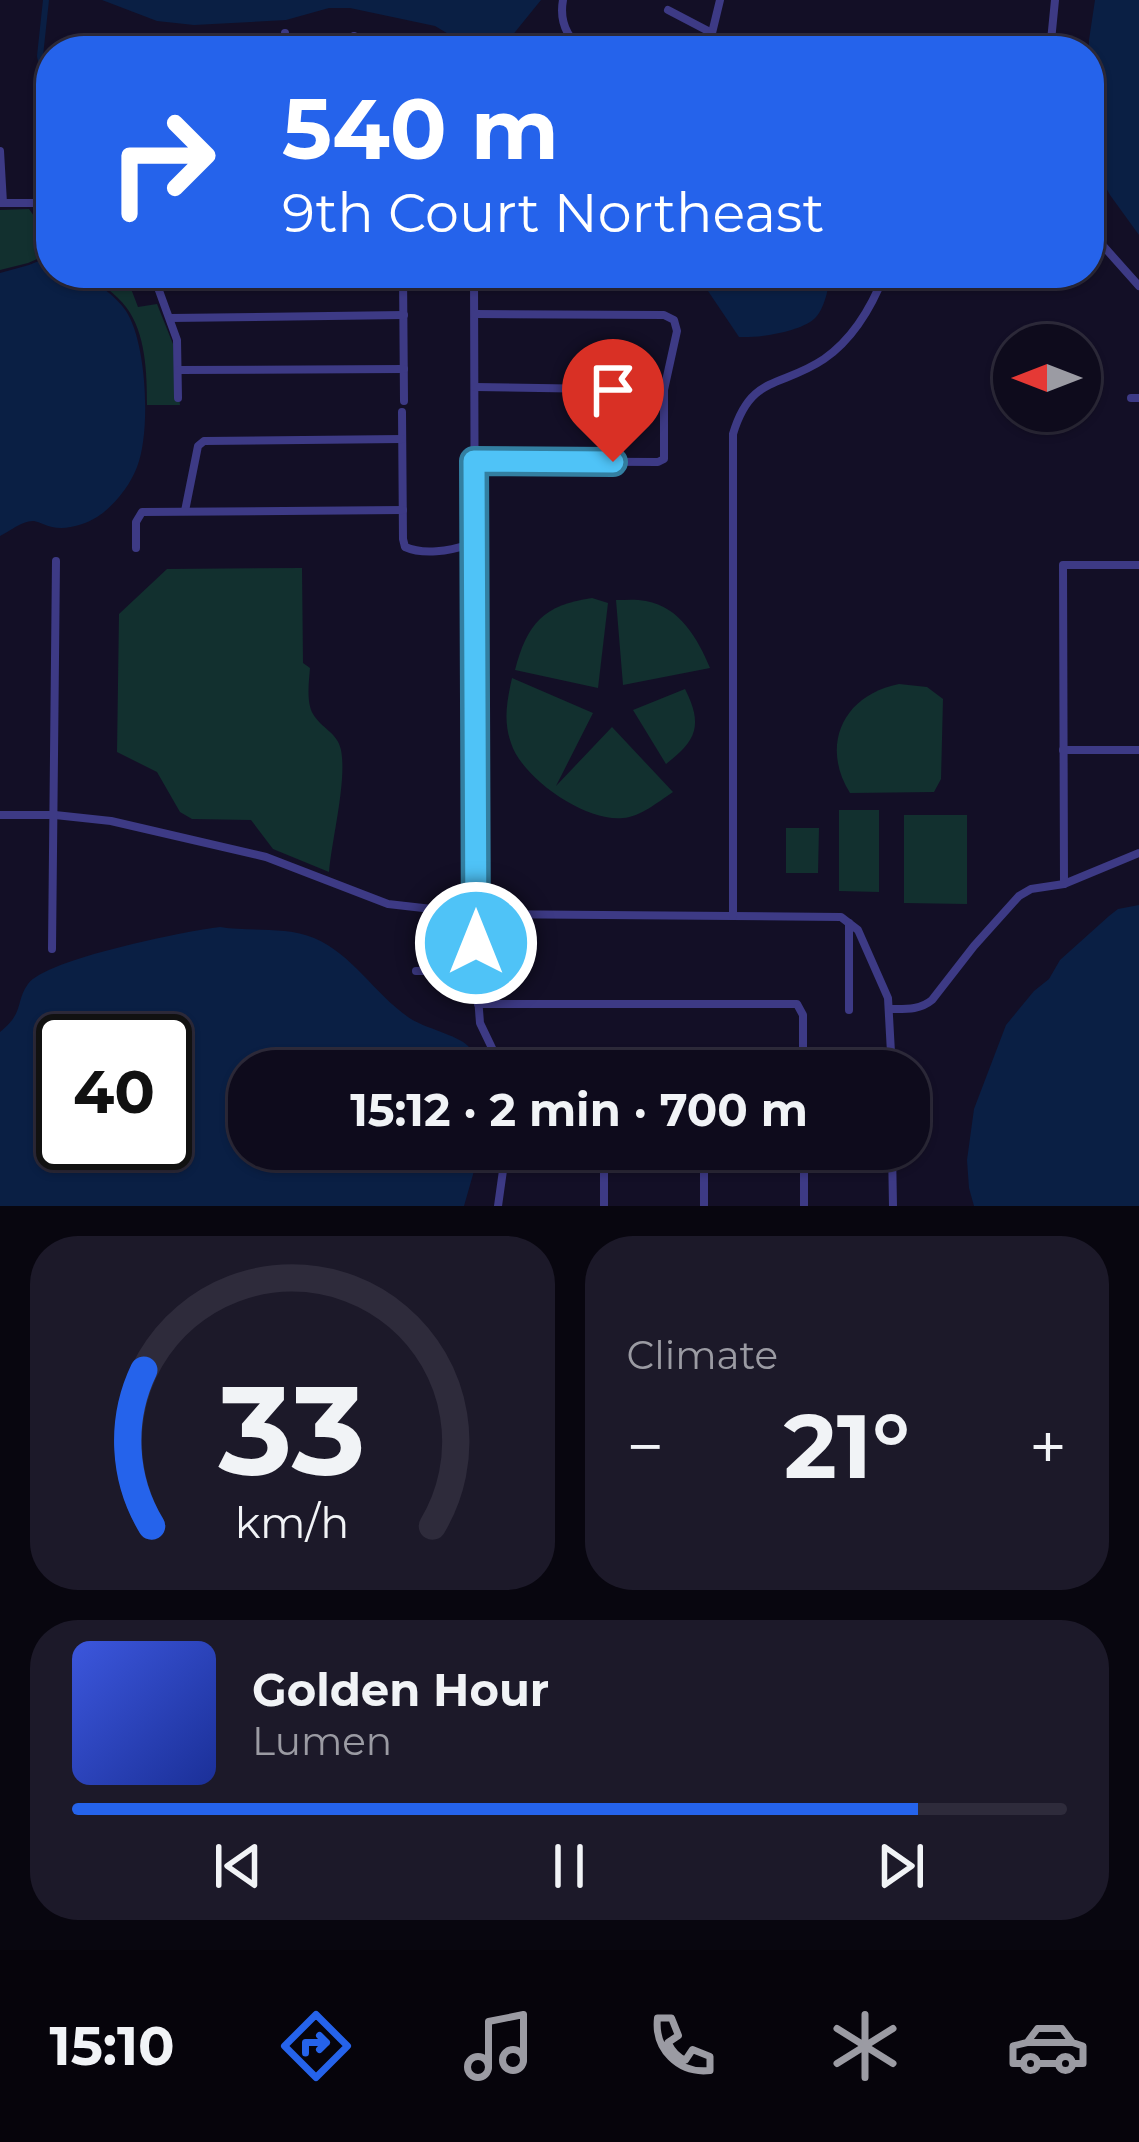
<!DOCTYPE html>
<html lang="en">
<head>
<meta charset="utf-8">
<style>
  body { margin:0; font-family:Montserrat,sans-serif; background:#1c1929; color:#f1f3f6; height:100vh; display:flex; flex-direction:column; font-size:45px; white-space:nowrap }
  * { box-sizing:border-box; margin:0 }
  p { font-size:39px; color:#9b9ba3 }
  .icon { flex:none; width:66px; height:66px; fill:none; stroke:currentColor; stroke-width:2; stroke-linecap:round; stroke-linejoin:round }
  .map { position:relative; height:1206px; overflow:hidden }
  .sheet { display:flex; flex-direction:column; gap:30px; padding:30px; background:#08060f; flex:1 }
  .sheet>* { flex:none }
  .hud { position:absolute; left:36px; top:36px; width:1068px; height:252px; border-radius:48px; box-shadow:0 3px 9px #0004,0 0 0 3px #2e2b3b; background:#2563eb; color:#fff; overflow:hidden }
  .needle { width:78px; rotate:270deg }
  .tools { position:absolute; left:993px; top:324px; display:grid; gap:24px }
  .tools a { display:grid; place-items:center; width:108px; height:108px; border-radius:50%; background:#0e0b1c; box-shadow:0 3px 9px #0004,0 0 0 3px #2e2b3b; font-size:60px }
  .speed { position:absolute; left:36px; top:1014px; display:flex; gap:24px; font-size:60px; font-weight:700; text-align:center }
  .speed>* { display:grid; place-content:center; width:156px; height:156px; border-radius:50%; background:#0e0b1c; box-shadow:0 3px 9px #0004,0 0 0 3px #2e2b3b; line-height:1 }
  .speed .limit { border:6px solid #111; border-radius:18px; background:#fff; color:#111 }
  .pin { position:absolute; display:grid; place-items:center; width:102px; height:102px; color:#fff; margin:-123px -51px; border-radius:50% 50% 50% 0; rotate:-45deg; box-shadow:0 0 12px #0007 }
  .pin .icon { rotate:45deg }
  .me { position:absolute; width:132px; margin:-66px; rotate:0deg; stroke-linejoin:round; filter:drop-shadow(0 0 9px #0008) }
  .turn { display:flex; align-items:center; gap:42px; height:252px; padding:0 48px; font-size:54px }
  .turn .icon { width:156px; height:156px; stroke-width:2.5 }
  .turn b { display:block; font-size:84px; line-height:102px }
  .big { font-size:90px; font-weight:700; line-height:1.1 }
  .sheet .card { flex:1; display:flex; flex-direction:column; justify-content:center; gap:18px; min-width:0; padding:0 42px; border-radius:48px; background:#1c1929 }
  .sheet .dial { align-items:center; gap:0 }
  .dial svg { height:312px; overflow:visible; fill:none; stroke:#2e2b3b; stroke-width:7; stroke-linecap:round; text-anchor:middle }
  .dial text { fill:#f1f3f6; stroke:none }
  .song { display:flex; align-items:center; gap:36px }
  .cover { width:144px; height:144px; border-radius:18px; background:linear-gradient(135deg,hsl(230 70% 55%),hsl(230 70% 35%)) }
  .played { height:12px; border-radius:6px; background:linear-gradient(90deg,#2563eb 85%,#2e2b3b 85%) }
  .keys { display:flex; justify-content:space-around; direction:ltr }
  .heat { display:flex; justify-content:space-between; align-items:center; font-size:66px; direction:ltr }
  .sheet .tiles { flex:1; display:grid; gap:30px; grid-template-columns:1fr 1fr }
  .card:last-child { grid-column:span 2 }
  .trip { position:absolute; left:228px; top:1050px; width:702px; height:120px; border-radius:48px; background:#0e0b1c; box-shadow:0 3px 9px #0004,0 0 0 3px #2e2b3b; font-weight:700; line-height:120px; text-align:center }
  .menu { display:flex; height:192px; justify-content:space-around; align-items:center; background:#06040b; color:#9b9ba3 }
  .menu .icon { width:84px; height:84px }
  .menu .on { color:#2563eb }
  .menu b { font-size:54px; color:#f1f3f6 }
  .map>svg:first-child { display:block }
  .green { fill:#12302f }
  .water { fill:#0a1f44; fill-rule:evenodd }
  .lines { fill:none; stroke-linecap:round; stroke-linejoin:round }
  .canal { stroke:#0a1f44; stroke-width:6 }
  .minor { stroke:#3d3a85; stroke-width:8 }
  .route-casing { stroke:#337fa1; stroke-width:30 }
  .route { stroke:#4fc3f7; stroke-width:21 }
</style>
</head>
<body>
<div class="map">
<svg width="1139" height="1206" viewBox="0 0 1139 1206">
  <rect width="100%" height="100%" fill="#130f26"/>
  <!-- green -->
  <g class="green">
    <polygon points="29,209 34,216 35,226 51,233 51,253 28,263 0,270 0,210"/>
    <path d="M89 273H125L138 307 157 304 173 344 180 405H147C147 374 146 333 126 307 116 294 101 284 89 273Z"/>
    <path d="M302 568 303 663 310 668C309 681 306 702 313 714 321 728 338 733 341 750 347 781 332 838 329 872L273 849 251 820 192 819 180 812 157 772 117 752 119 614 167 569Z"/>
    <path d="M592 598 608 603 598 688 515 670C527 623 544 605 592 598Z"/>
    <path d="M616 600C626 600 636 599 646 601 680 607 698 639 710 668L623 685Z"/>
    <path d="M512 678 593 713 556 786 612 727 673 792C658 802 640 817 623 818 585 822 522 778 511 743 503 720 507 701 512 678Z"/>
    <path d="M899 684 927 687 943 699 941 779 934 792 850 793C820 745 843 695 899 684Z"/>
    <path d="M685 689C703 725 697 740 666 764L633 710Z"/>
    <polygon points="839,810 879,810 879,892 839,891"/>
    <polygon points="904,815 967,815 967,904 904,903"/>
    <polygon points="786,828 819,828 818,873 786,873"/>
  </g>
  <!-- water -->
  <g class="water">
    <polygon points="102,0 541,0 511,37 491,48 485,49 462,42 435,26 350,8 329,8 286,20 194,25 157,21"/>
    <polygon points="1095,0 1139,0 1139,235 1110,195 1099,175 1089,97 1089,40"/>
    <path d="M51 256V273H85C98 285 116 296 126 311 147 343 151 432 137 467 130 486 113 507 97 517 84 525 67 530 52 527 46 526 40 522 34 521 23 520 10 531 0 536V273L29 265Z"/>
    <path d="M702 273H830C829 286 825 309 814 319 799 332 759 338 739 337L708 291Z"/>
    <polygon points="1139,905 1139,1206 974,1206 969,1188 967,1160 974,1109 1006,1025 1034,991 1049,979 1060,960 1109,916 1118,909"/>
    <path d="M220 927C250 932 285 926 314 938 352 954 374 993 408 1017 423 1028 458 1035 468 1046 474 1052 477 1063 481 1071H249V1149H486L474 1171 464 1206H0V1032C25 1012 15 1002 28 984 46 959 186 931 220 927ZM165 1041V1143H63V1041Z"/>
  </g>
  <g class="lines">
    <!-- canal -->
    <polyline class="canal" points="46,0 40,56 51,104"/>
    <!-- minor -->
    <g class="minor">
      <path d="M563 0C559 22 567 38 584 51"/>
      <polyline points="668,10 712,33 712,51"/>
      <polyline points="285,33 285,51"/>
      <polyline points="712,33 720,0"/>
      <polyline points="354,36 354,51"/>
      <polyline points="992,51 993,51"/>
      <polyline points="1050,51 1055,0"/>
      <polyline points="0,151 3,203"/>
      <polyline points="1,203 51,203"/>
      <polyline points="1089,230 1139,286"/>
      <polyline points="156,273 157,285 177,340 178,398"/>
      <polyline points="403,273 404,401"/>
      <polyline points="474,273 476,971 480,1023 503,1071"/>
      <polyline points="170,318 404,315"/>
      <polyline points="178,370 404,369"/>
      <polyline points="475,387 664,390"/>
      <polyline points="1131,398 1139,398"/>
      <path d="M402 412 403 539 405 547C423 555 450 551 467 545"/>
      <polyline points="474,461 658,462 664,459 664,390 677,331 674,320 664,315 475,314"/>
      <polyline points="185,511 198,446 204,441 402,439"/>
      <polyline points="136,548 136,522 142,512 403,510"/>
      <polyline points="1063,750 1139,750"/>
      <polyline points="0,815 55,815 111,821 266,857 388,904 476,914 841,917 858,930 888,998 892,1071"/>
      <polyline points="1064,884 1063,565 1139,565"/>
      <path d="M733 916V434C751 374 781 388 824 359 853 339 873 304 885 273"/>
      <polyline points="52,949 56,561"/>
      <polyline points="416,971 476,971"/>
      <polyline points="478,1004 797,1004 803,1015 803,1071"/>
      <path d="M891 1009C906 1009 920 1010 932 1000L974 946 1019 896 1031 889 1064 884 1139 853"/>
      <polyline points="849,1010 849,923"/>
      <polyline points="604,1149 604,1206"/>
      <polyline points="704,1149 704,1206"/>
      <polyline points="892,1149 893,1206"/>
      <polyline points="498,1206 506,1149"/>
      <polyline points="804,1206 804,1149"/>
    </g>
  </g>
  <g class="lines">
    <defs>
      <polyline id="route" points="476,943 474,461 613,462"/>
    </defs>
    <!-- route casing -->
    <use href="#route" class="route-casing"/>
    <!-- route -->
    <use href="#route" class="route"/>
  </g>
</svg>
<div class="tools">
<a><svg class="needle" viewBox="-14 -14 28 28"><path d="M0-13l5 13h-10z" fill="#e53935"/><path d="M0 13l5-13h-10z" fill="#9b9ba3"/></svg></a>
</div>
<div class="speed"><div class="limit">40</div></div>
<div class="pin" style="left:613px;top:462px;background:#d93025"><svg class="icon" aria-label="arrive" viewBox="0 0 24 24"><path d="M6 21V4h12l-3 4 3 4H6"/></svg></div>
<svg class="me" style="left:476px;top:943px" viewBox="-20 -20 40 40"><circle r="17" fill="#4fc3f7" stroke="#fff" stroke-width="3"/><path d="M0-11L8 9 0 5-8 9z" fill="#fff"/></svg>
<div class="trip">15:12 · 2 min · 700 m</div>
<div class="hud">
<div class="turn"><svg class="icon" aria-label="right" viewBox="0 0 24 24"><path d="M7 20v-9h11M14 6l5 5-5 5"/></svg><div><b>540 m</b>9th Court Northeast</div></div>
</div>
</div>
<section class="sheet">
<div class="tiles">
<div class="card dial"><svg viewBox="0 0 100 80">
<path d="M14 69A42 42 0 1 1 86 69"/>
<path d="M14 69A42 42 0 0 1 12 29" stroke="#2563eb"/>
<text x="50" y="56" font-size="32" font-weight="700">33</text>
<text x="50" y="72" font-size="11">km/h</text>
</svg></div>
<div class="card"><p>Climate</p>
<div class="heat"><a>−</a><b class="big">21°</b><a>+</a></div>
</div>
<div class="card">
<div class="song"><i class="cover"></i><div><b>Golden Hour</b><p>Lumen</p></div></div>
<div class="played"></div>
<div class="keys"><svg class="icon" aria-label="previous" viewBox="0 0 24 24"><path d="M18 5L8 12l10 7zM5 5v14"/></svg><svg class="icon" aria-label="pause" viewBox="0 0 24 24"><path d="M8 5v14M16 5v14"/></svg><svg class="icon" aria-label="next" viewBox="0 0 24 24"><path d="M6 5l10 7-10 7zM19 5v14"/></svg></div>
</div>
</div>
</section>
<nav class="menu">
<b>15:10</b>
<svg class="icon on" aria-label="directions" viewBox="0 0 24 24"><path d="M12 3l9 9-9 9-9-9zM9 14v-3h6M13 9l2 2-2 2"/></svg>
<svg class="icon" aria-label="music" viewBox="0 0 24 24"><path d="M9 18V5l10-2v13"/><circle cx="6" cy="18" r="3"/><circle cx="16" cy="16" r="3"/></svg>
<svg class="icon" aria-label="phone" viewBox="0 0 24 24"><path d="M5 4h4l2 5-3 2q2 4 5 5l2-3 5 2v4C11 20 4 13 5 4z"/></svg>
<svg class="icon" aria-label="climate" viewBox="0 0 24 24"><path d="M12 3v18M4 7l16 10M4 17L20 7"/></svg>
<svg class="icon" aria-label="car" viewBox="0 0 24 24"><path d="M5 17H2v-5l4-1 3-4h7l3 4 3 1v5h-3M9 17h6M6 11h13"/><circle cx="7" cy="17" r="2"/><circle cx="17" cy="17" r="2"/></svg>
</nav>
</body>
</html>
